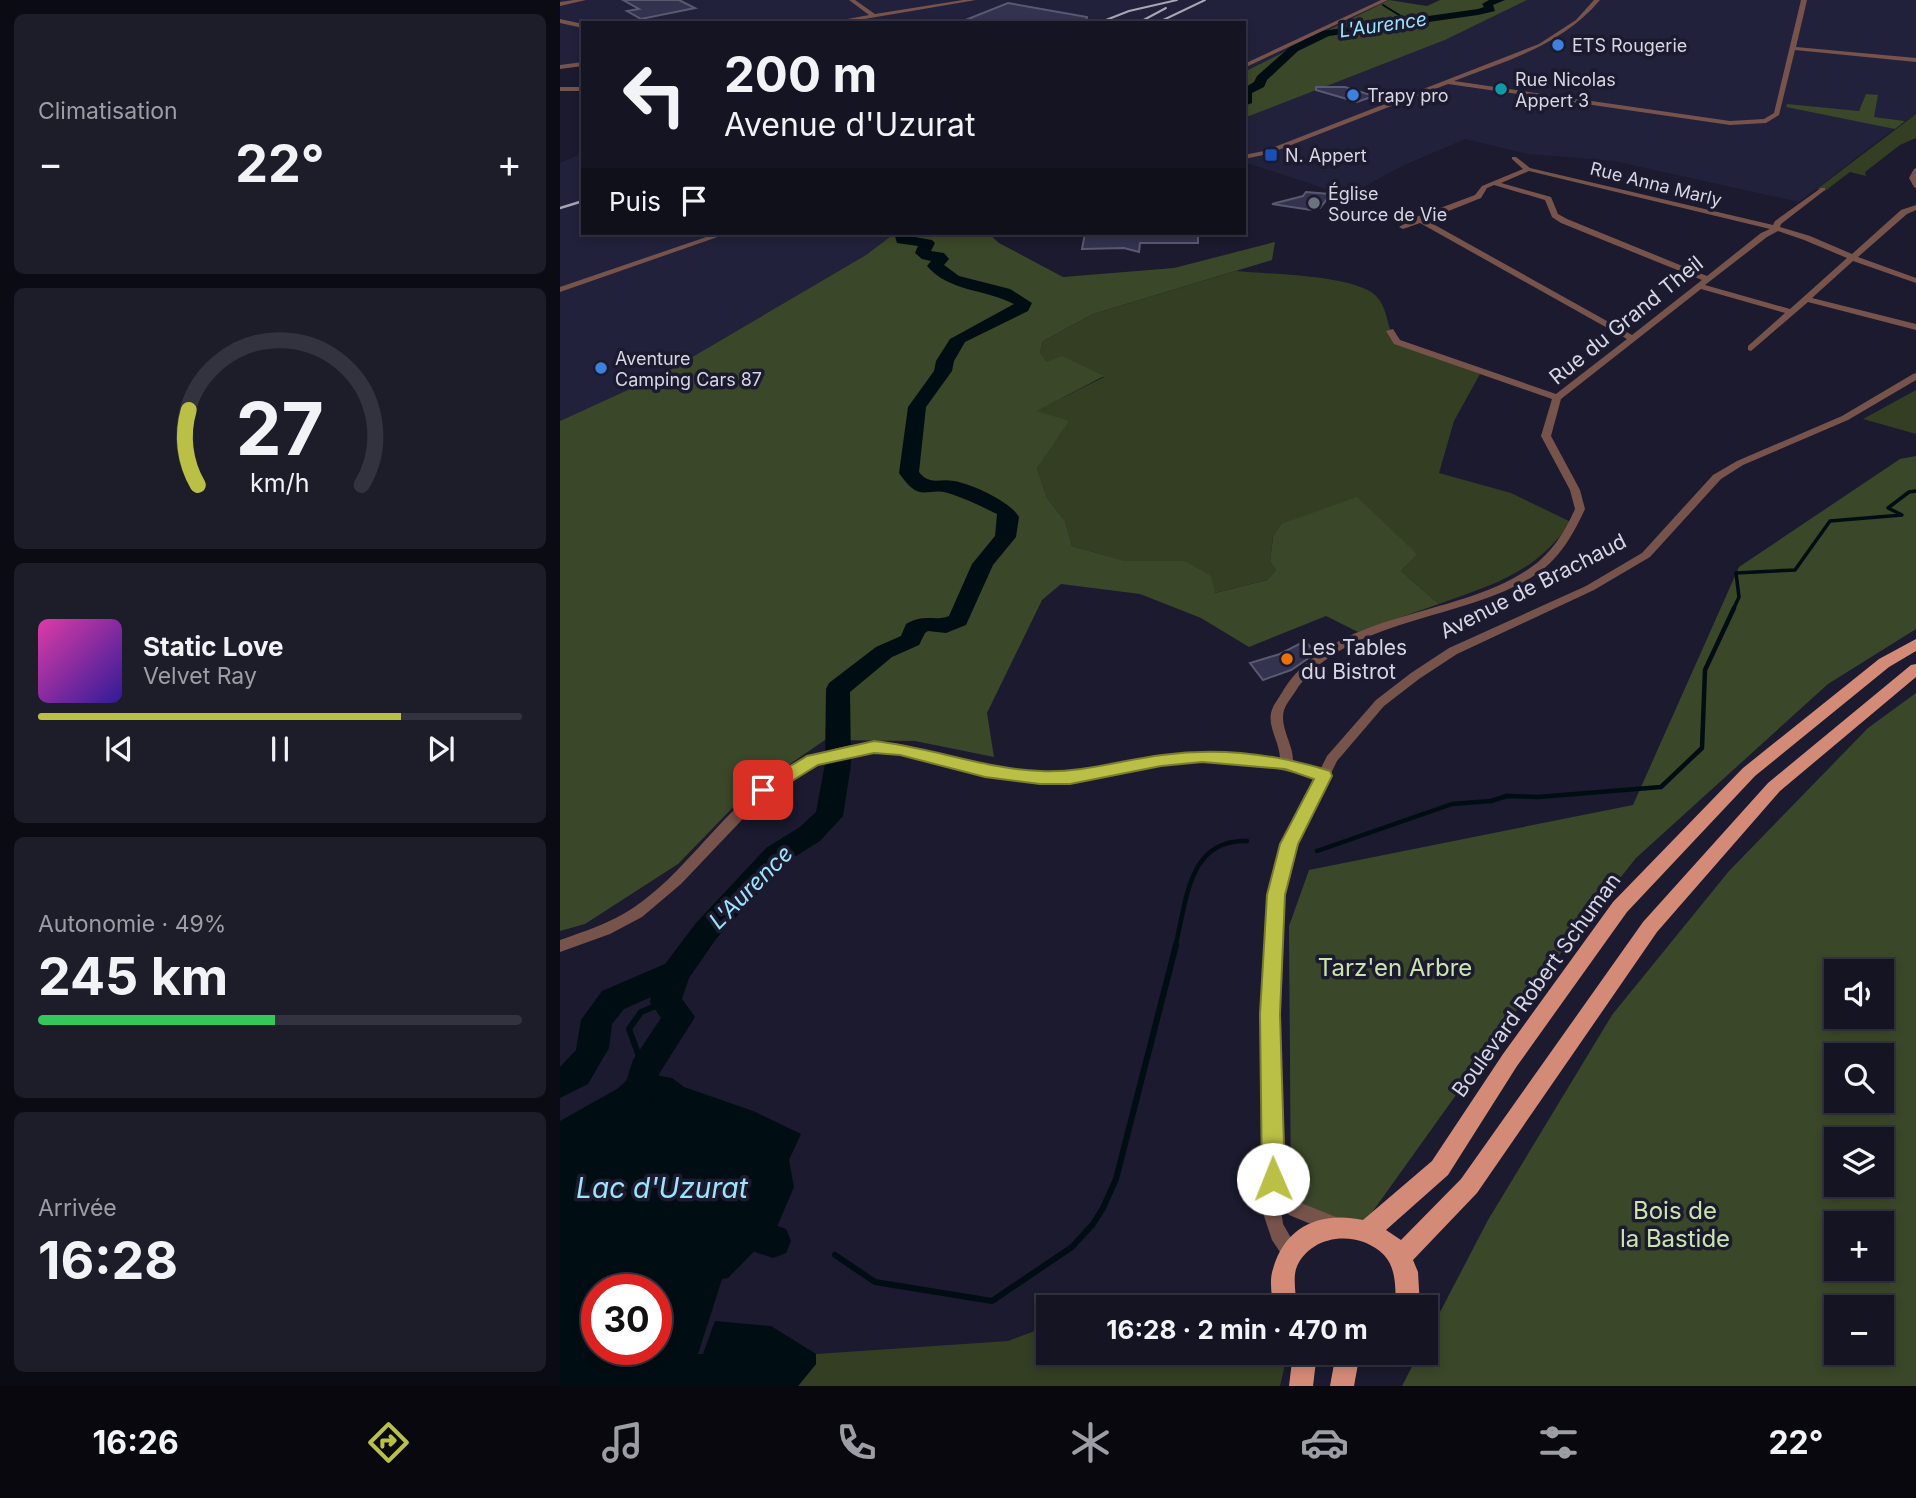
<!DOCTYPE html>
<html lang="fr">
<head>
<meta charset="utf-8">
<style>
  body { margin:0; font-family:Inter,sans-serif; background:#1d1d2a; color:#f1f3f6; height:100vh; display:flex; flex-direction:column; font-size:26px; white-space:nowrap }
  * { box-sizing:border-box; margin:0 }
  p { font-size:23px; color:#9d9ea5 }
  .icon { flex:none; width:38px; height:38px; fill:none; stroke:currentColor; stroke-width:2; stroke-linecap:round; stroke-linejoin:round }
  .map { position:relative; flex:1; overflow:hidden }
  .side { display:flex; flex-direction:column; gap:14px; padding:14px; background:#0b0b13; width:560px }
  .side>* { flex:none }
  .banner { position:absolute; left:21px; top:21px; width:665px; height:214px; border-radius:0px; box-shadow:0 4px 10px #0003,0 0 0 2px #333340; background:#141422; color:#f1f3f6; overflow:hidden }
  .tools { position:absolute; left:1264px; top:959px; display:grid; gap:14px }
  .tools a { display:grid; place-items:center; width:70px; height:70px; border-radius:0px; background:#141422; box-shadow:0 4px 10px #0003,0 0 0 2px #333340; font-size:35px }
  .speed { position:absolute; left:21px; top:1274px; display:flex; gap:14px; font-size:35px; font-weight:700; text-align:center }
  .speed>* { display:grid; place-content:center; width:91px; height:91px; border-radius:50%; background:#141422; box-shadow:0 4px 10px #0003,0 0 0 2px #333340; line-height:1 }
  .speed .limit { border:10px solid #d22; background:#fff; color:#111 }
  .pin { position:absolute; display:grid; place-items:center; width:60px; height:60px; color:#fff; margin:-30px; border-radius:14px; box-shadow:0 4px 10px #0006 }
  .me { position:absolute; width:77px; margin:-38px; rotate:359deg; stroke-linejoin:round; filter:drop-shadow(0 0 5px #0008) }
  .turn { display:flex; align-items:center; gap:24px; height:147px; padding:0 28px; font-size:32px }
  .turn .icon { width:91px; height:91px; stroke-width:2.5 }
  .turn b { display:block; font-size:49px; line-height:60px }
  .then { display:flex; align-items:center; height:66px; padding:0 28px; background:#0003; gap:14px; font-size:26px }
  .big { font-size:52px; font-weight:700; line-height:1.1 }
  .side .tile { flex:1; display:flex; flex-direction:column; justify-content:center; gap:10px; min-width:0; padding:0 24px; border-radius:10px; background:#1d1d2a }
  .side .dial { align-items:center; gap:0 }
  .dial svg { height:182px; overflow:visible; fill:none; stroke:#333340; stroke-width:7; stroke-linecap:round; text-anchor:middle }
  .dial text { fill:#f1f3f6; stroke:none }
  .song { display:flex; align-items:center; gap:21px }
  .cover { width:84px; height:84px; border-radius:10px; background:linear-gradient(135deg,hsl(320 70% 55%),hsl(250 70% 35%)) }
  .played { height:7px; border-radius:4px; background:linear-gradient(90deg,#bac045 75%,#333340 75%) }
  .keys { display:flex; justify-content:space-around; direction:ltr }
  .heat { display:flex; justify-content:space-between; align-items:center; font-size:38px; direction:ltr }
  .charge { height:10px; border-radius:5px; background:linear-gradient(90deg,#34c759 49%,#333340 0) }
  .trip { position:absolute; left:476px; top:1295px; width:402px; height:70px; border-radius:0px; background:#141422; box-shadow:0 4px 10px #0003,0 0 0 2px #333340; font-weight:700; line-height:70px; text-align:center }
  .tabs { display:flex; height:112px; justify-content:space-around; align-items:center; background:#08080e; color:#9d9ea5 }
  .tabs .icon { width:49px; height:49px }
  .tabs .on { color:#bac045 }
  .tabs b { font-size:32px; color:#f1f3f6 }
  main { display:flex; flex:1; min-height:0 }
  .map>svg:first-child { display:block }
  .built { fill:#22213b }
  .green { fill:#333e23 }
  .forest { fill:#3b4729; fill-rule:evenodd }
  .water { fill:#000d13; fill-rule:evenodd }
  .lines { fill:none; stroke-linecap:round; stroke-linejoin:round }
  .stream-far3 { stroke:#000d13; stroke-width:2 }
  .stream-far2 { stroke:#000d13; stroke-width:3.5 }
  .stream-far1 { stroke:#000d13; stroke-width:4.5 }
  .stream { stroke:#000d13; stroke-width:6 }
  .river { fill:#000d13; fill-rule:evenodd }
  .building { fill:#33324f; stroke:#595970; stroke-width:2 }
  .minor { fill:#77544b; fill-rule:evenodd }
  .major { fill:#d38b77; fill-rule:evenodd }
  .rail-far1 { stroke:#a6a6b5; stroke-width:2 }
  .rail { stroke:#a6a6b5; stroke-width:2.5 }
  .route { fill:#bac045; stroke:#797d2d; stroke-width:2 }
  .shop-dot { fill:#3f7fe0; stroke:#1b1a2e; stroke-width:2.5 }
  .culture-dot { fill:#0f9aa8; stroke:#1b1a2e; stroke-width:2.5 }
  .transit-dot { fill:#1a4fb4; stroke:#1b1a2e; stroke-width:2.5 }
  .worship-dot { fill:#6b7280; stroke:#1b1a2e; stroke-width:2.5 }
  .food-dot { fill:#e8710a; stroke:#1b1a2e; stroke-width:2.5 }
  .labels { text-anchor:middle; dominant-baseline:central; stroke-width:7; stroke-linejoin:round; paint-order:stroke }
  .far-poi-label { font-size:18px; fill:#d6d6e4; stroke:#1b1a2e; text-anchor:start }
  .far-street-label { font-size:18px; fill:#d6d6e4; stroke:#1b1a2e }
  .far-water-label { font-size:19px; font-style:italic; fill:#9ce5fd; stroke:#1b1a2e }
  .street-label { font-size:21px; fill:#d6d6e4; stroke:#1b1a2e }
  .poi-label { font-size:21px; fill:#d6d6e4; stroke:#1b1a2e; text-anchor:start }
  .water-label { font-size:23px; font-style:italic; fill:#9ce5fd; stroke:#1b1a2e }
  .near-park-label { font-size:24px; fill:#cbe4ab; stroke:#1b1a2e }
  .near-water-label { font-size:28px; font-style:italic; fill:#9ce5fd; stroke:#1b1a2e }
</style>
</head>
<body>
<main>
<section class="side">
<div class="tile"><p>Climatisation</p>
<div class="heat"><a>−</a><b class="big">22°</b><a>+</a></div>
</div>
<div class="tile dial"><svg viewBox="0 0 100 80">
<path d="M14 69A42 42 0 1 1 86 69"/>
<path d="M14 69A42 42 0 0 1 10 36" stroke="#bac045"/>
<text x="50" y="56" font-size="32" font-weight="700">27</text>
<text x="50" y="72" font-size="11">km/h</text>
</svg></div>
<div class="tile">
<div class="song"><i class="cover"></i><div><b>Static Love</b><p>Velvet Ray</p></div></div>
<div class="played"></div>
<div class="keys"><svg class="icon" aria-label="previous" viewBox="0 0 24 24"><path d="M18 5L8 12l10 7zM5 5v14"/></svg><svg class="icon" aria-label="pause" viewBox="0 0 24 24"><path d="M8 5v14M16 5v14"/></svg><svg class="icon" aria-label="next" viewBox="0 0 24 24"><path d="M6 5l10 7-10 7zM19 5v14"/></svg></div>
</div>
<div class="tile"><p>Autonomie · 49%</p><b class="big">245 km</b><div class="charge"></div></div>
<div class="tile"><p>Arrivée</p><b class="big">16:28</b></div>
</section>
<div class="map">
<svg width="1356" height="1386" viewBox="0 0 1356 1386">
  <rect width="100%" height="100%" fill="#1b1a2e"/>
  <!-- built -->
  <g class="built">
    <polygon points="0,0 829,0 684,72 684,23 23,23 23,63 0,65"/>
    <polygon points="967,0 1356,0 1356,114 1345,121 1313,117 1318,96 1307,94 1299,111 1227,107 1335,128 1239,202 1053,161 968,154 905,139 840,167 787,196 684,162 684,118 885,40"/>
    <polygon points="23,153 23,233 335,233 306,255 105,373 0,421 0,163"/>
  </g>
  <!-- green -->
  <g class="green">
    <polygon points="1356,114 1356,138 1340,145 1305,172 1306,176 1290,172 1265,191 1257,189"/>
    <path d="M676 271C707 274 793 275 815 295 829 308 826 329 837 344L920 374 894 421 879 473 951 493 1011 522C975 573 935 584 879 604L841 571 857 553 721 524 713 536 710 562 716 570 707 580 655 593 625 561H564L512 546 505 521 487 498 477 468 485 453 476 411 544 377 486 363 480 352 483 341 533 314Z"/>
    <polygon points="1356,390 1356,434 1303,419"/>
    <polygon points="488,1326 488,1353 725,1353 727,1356 720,1386 238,1386 256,1364 256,1354 448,1341"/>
  </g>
  <!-- forest -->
  <g class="forest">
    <polygon points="829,0 867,6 880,0 967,0 885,40 684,118 684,72"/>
    <polygon points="1306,94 1318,95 1314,117 1345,121 1335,129 1226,107 1227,104 1299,111"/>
    <polygon points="335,233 428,233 439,243 503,277 614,268 715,242 712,260 533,314 483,341 480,352 486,362 502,356 544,376 477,411 509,421 477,468 487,498 505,521 512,546 565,561 625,561 651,576 655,593 707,580 716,570 710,562 713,536 721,524 797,497 857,554 841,571 879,604 798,632 766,616 689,647 641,618 580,594 501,584 482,600 427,713 434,757 355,741 265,740 185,795 118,864 25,924 0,931 0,421 105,373 306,255"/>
    <polygon points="1356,456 1356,629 1268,684 1076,858 969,993 798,1232 731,1201 729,926 749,870 1073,805 1179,567 1340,459"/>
    <path d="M1356 693V1386H842L859 1353H866V1339L928 1220 1052 1015 1169 871 1308 728ZM1321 971V1017H1276V971ZM1321 1055V1101H1276V1055ZM1321 1139V1185H1276V1139ZM1321 1223V1269H1276V1223ZM1276 1307H1321V1353H1276Z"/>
  </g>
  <!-- water -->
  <path class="water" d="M95 1075 112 1078 124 1087 193 1111 241 1134 229 1160 234 1187 216 1229 168 1278 162 1279 138 1354H143L155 1321 211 1326 256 1354V1364L238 1386H0V1121L57 1089 68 1079ZM37 1290H96V1349H37Z"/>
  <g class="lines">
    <!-- stream-far3 -->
    <polyline class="stream-far3" points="823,5 852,23"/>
    <!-- stream-far2 -->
    <polyline class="stream-far2" points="1173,610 1179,597 1176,573 1235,570 1270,521 1342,515 1328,508 1349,492 1356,491"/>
    <!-- stream-far1 -->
    <g class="stream-far1">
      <polyline points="757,851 892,804 931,801 947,796 978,797 1101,787 1142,748 1145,670 1174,608"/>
      <path d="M615 947C627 902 627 839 687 841"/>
    </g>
    <!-- stream -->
    <g class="stream">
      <polyline points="84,1070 69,1029 81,1012 105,1002"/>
      <polyline points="275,1255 315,1282 432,1301 512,1247 533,1224 543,1208 556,1179 616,945"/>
    </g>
    <!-- river -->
    <g class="river">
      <polygon points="929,0 945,0 933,5 935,11 918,15 769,36 738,51 707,80 704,87 692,93 692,103 684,106 684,88 694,82 697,76 730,47 762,31 918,9 924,7 922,4"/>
      <path d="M334 233H348L349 236 372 240 375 243 371 251 384 253 389 259 384 265 399 276 450 289 472 303 468 311 405 342 394 361 392 371 366 407 359 472C370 486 379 478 394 481 412 484 451 502 459 517L456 537 433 565 406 625 386 633 368 631 365 633 359 645 332 657 290 692 291 764 283 816 260 841 226 862 156 939 129 978 122 999 135 1017 99 1074 87 1118 75 1122 63 1118 58 1107 73 1060 101 1018 90 1002 91 997 64 1009 52 1024 49 1048 28 1084 0 1098V1067L16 1050 21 1020 42 991 105 964 136 923 206 848 240 827 256 812 265 764 266 689 269 683 316 647 341 636 346 624C366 613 374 622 389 616L412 564 435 536 437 514C422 507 407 499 391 494 366 485 362 506 339 473L348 407 374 371 376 361 390 339 454 304C426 289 389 292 367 266L371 261 362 259 355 253 358 246 337 243Z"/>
      <polygon points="177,1207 190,1212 195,1218 226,1229 231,1241 226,1253 213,1258 171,1244 159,1224 164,1212"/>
    </g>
  </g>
  <!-- building -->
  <g class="building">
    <polygon points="63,0 119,0 135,8 81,19 67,11 79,9"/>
    <polygon points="448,3 527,17 526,23 427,23 408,19"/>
    <polygon points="756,87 785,87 814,96 797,102 756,90"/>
    <polygon points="746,192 771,194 760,208 754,207 751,210 712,204 743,196"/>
    <polygon points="525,233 638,233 638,243 580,243 579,252 564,248 522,249"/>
    <polygon points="745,641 756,653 731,670 703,680 690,663 720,654"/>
  </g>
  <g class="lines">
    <!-- minor -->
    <g class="minor">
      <polygon points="14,0 26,0 0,6 0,2"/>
      <polygon points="289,0 295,0 315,14 403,0 416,0 281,23 266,23 309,15"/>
      <polygon points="821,0 828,0 684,68 684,64"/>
      <path d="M1034 0H1040C1001 46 948 60 894 81L1170 121 1204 119 1214 113 1241 0H1247L1236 47 1356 58V62L1235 50 1219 115 1206 123 1170 125 888 84 708 154 684 159V155L704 151 979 44 1016 20Z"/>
      <polygon points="0,19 23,24 23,28 0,23"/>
      <polygon points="23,62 23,66 0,69 0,65"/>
      <rect x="0" y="87" width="23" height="4"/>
      <path d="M952 157H956L970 168 1213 225 1215 221 1261 188H1265V190L1221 224 1220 227 1250 236 1292 254 1341 210 1356 205V210L1347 214 1298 257 1356 278V283L1293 261 1252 298 1356 324V330L1248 302 1191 351 1188 350V346L1225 313 1141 289 1001 399 991 436 1020 490 1025 509C1014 533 1000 558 978 573 908 621 783 617 735 692 731 698 726 704 724 710 719 727 734 745 733 762L760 770 767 756 816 700 851 673 889 648 1026 586 1082 553 1153 475 1177 461 1282 416 1353 374 1356 373V380L1288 420 1183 465 1161 479 1090 557 1034 590 897 654 859 679 824 706 777 761 736 844 723 895 718 1014 722 1177 741 1203 781 1219 784 1225 781 1231 775 1234 729 1215 720 1202 723 1224 739 1252 736 1258 730 1261 724 1258 712 1240 702 1210 704 1179 702 1014 709 895 722 844 756 778 704 766 642 762 601 766 530 780 483 781 438 776 328 751 287 755 255 765 225 782 197 804 121 884 82 917 50 934 0 952V940C25 931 51 923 73 908 127 872 161 811 216 775 248 754 288 741 327 743 344 743 362 750 379 754 413 762 448 770 483 772 523 774 559 763 598 757 639 750 679 752 720 759 720 743 708 728 711 713 713 704 720 697 724 689 777 609 896 619 970 568 991 554 1005 532 1015 509L1010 490 981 436 992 399 834 344 826 331 833 329 840 340 996 394 1067 339 860 223 843 229 839 227 856 217 915 195 922 186 963 169 952 159ZM969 171 1210 229 1201 233 1147 276 1007 219 998 214 991 197 941 183ZM934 185 985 200 992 217 1001 223 1142 280 1072 335 866 220 921 198 927 188ZM1218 231 1244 240 1287 258 1230 309 1145 285 1207 237Z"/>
      <polygon points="1356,168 1356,188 1354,187 1349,178 1354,169"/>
      <polygon points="158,233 169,233 0,292 0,287"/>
    </g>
    <!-- major -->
    <g class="major">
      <path d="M1356 639V651L1329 667 1195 776 1067 912 957 1066 888 1175 826 1230 841 1240 901 1179 1083 922 1208 783 1351 665 1356 664V677L1220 791 1097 932 917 1193 853 1260 858 1272 860 1307H836C835 1289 837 1269 824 1255 798 1229 749 1234 736 1269 733 1280 736 1296 737 1307H713C712 1296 709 1280 713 1269 725 1226 761 1211 803 1220L872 1161 943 1054 1053 902 1183 768 1319 659Z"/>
      <polygon points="733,1353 757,1353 753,1386 729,1386"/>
      <polygon points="776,1353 800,1353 794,1386 770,1386"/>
    </g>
    <!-- rail-far1 -->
    <g class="rail-far1">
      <polyline points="546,20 569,11 617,0"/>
      <polyline points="578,23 606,8"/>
      <polyline points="597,23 645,0"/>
    </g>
    <!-- rail -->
    <polyline class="rail" points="0,208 23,201"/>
  </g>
  <!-- route -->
  <path class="route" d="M314 741C371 747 424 769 481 771 522 773 562 760 602 755 659 747 716 754 770 771L772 776 738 844 725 895 720 1014 725 1179 721 1186 713 1190 706 1186 702 1179 700 1014 707 895 720 844 754 779 725 769 642 762 601 766 510 784H480L425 777 340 755 314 753 258 765 209 795 203 796 194 790 197 786 247 756Z"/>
  <!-- markers -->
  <g class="shop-dot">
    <circle cx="998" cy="45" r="7"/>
    <circle cx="793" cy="95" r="7"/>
    <circle cx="41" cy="368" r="7"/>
  </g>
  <circle class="culture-dot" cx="941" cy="89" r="7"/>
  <rect class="transit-dot" x="704" y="148" width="14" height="14" rx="3.5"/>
  <circle class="worship-dot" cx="754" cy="203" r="7"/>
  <circle class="food-dot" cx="727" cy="659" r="7"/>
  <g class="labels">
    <!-- far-poi labels -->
    <g class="far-poi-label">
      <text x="1012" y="45">ETS Rougerie</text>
      <text x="955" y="79">Rue Nicolas<tspan x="955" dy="21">Appert 3</tspan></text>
      <text x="807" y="95">Trapy pro</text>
      <text x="725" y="155">N. Appert</text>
      <text x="768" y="193">Église<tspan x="768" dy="21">Source de Vie</tspan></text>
      <text x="55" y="358">Aventure<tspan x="55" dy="21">Camping Cars 87</tspan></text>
    </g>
    <!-- far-street labels -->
    <g class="far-street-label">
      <text transform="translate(1096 184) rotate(14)">Rue Anna Marly</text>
    </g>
    <!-- far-water labels -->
    <g class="far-water-label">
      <text transform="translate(823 25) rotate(-8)">L'Aurence</text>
    </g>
    <!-- street labels -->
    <g class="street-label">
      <text transform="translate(1066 320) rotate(-39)">Rue du Grand Theil</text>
      <text transform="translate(973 586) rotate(-27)">Avenue de Brachaud</text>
      <text transform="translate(976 985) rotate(-54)">Boulevard Robert Schuman</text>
    </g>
    <!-- poi labels -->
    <g class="poi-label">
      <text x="741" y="647">Les Tables<tspan x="741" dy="24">du Bistrot</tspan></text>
    </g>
    <!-- water labels -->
    <g class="water-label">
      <text transform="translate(191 887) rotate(-45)">L'Aurence</text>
    </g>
    <!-- near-park labels -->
    <g class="near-park-label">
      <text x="835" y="967">Tarz'en Arbre</text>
      <text x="1115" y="1210">Bois de<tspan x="1115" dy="28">la Bastide</tspan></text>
    </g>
    <!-- near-water labels -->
    <g class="near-water-label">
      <text x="102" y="1188">Lac d'Uzurat</text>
    </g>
  </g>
</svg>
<div class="tools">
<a><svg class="icon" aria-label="sound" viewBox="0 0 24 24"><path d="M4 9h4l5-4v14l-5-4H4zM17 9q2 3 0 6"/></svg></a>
<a><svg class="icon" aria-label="search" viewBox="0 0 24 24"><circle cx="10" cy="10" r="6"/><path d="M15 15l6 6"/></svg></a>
<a><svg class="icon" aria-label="layers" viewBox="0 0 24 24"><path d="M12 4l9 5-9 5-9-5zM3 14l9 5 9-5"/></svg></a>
<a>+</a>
<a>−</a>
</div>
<div class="speed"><div class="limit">30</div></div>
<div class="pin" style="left:203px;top:790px;background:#d93025"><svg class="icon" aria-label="arrive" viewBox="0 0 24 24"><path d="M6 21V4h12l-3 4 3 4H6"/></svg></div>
<svg class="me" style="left:713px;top:1179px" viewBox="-20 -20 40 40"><circle r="19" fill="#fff"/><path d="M0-13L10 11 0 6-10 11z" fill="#bac045"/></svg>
<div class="trip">16:28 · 2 min · 470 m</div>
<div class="banner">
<div class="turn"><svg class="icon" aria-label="left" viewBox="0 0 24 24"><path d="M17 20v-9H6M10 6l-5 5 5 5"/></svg><div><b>200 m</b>Avenue d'Uzurat</div></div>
<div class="then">Puis<svg class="icon" aria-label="arrive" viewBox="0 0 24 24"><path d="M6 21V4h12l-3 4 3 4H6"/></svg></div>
</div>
</div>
</main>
<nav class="tabs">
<b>16:26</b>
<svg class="icon on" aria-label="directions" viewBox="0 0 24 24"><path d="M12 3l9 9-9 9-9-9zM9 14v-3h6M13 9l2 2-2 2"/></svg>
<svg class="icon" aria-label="music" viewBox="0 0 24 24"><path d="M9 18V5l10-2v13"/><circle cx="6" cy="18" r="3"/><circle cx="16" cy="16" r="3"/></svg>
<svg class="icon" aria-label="phone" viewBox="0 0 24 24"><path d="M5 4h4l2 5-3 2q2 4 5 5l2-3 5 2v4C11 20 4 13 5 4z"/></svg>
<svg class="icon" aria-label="climate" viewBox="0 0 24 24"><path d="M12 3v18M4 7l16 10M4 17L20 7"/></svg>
<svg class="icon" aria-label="car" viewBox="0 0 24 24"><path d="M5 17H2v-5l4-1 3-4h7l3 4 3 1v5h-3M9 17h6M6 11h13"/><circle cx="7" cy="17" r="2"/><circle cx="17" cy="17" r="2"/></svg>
<svg class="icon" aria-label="filters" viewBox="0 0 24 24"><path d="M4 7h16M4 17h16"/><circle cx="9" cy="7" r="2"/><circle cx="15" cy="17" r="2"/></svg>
<b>22°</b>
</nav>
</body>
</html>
